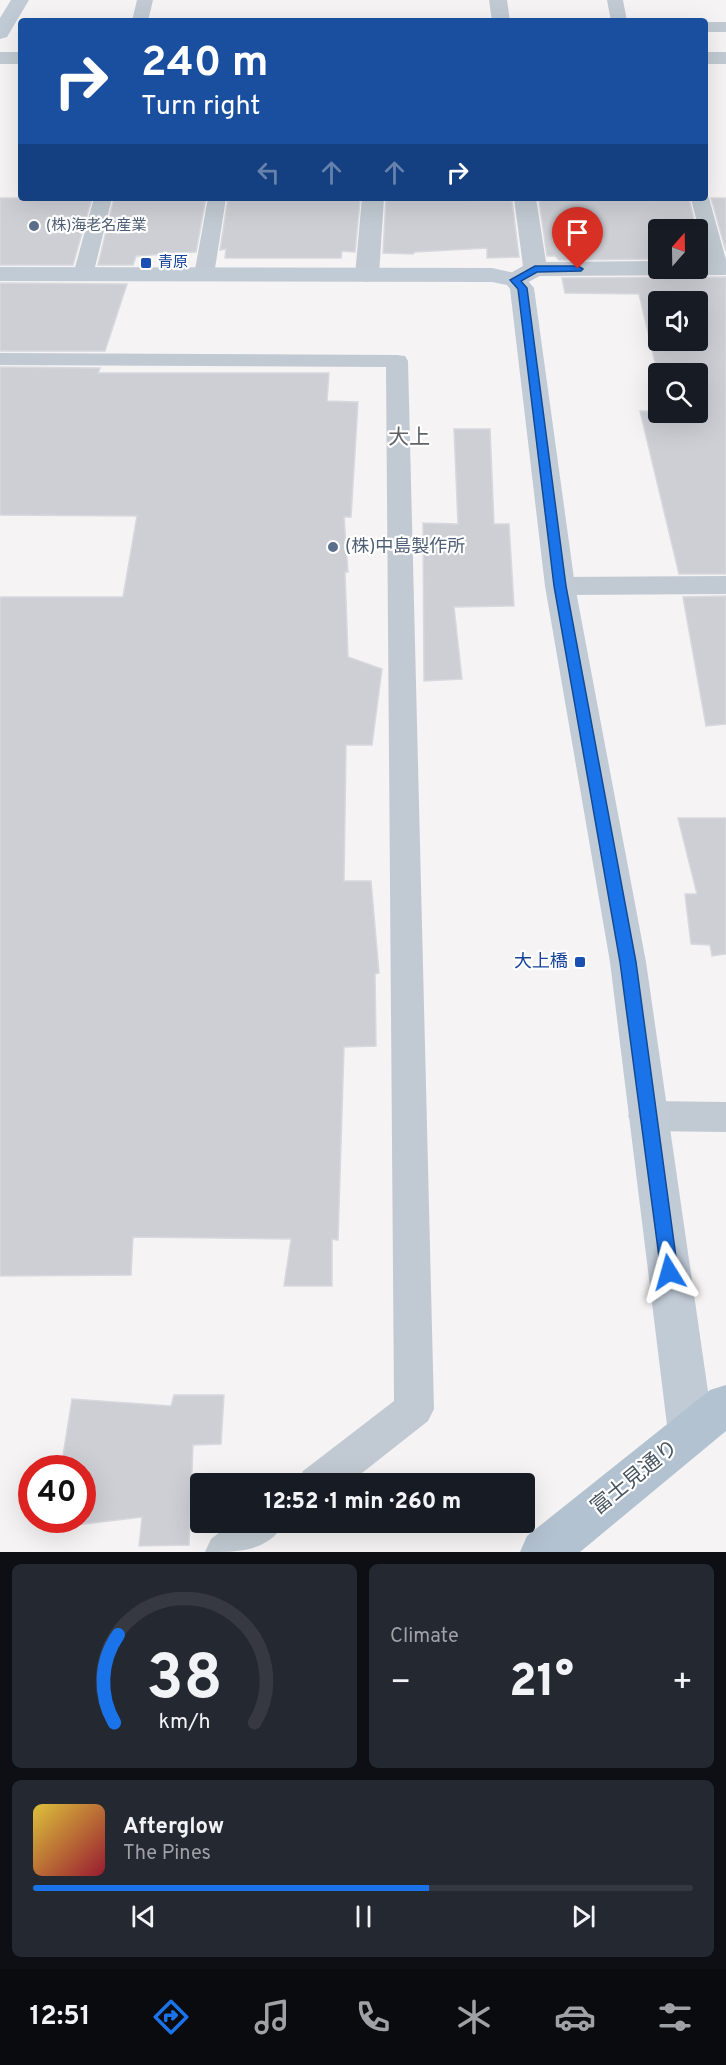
<!DOCTYPE html>
<html lang="en">
<head>
<meta charset="utf-8">
<style>
  body { margin:0; font-family:Overpass,"Noto Sans JP",sans-serif; background:#242831; color:#f1f3f6; height:100vh; display:flex; flex-direction:column; font-size:22px; white-space:nowrap }
  * { box-sizing:border-box; margin:0 }
  p { font-size:20px; color:#9ea1a6 }
  .icon { flex:none; width:33px; height:33px; fill:none; stroke:currentColor; stroke-width:2; stroke-linecap:round; stroke-linejoin:round }
  .map { position:relative; height:1552px; overflow:hidden }
  .details { display:flex; flex-direction:column; gap:12px; padding:12px; background:#0d0f14; flex:1 }
  .details>* { flex:none }
  .hud { position:absolute; left:18px; top:18px; width:690px; height:183px; border-radius:6px; box-shadow:0 6px 24px #0002; background:#1a4fa0; color:#fff; overflow:hidden }
  .needle { width:39px; rotate:20deg }
  .controls { position:absolute; left:648px; top:219px; display:grid; gap:12px }
  .controls a { display:grid; place-items:center; width:60px; height:60px; border-radius:6px; background:#171b24; box-shadow:0 6px 24px #0002; font-size:30px }
  .speed { position:absolute; left:18px; top:1455px; display:flex; gap:12px; font-size:30px; font-weight:700; text-align:center }
  .speed>* { display:grid; place-content:center; width:78px; height:78px; border-radius:50%; background:#171b24; box-shadow:0 6px 24px #0002; line-height:1 }
  .speed .limit { border:9px solid #d22; background:#fff; color:#111 }
  .pin { position:absolute; display:grid; place-items:center; width:51px; height:51px; color:#fff; margin:-62px -26px; border-radius:50% 50% 50% 0; rotate:-45deg; box-shadow:0 0 6px #0007 }
  .pin .icon { rotate:45deg }
  .me { position:absolute; width:66px; margin:-33px; rotate:352deg; stroke-linejoin:round; filter:drop-shadow(0 0 4px #0008) }
  .turn { display:flex; align-items:center; gap:21px; height:126px; padding:0 24px; font-size:27px }
  .turn .icon { width:78px; height:78px; stroke-width:2.5 }
  .turn b { display:block; font-size:42px; line-height:51px }
  .lanes { display:flex; align-items:center; height:57px; padding:0 24px; background:#0003; justify-content:center; gap:30px; direction:ltr }
  .lanes .off { opacity:.35 }
  .big { font-size:45px; font-weight:800; line-height:1.1 }
  .details .widget { flex:1; display:flex; flex-direction:column; justify-content:center; gap:9px; min-width:0; padding:0 21px; border-radius:9px; background:#242831 }
  .details .dial { align-items:center; gap:0 }
  .dial svg { height:156px; overflow:visible; fill:none; stroke:#363941; stroke-width:7; stroke-linecap:round; text-anchor:middle }
  .dial text { fill:#f1f3f6; stroke:none }
  .song { display:flex; align-items:center; gap:18px }
  .cover { width:72px; height:72px; border-radius:9px; background:linear-gradient(135deg,hsl(50 70% 55%),hsl(350 70% 35%)) }
  .played { height:6px; border-radius:3px; background:linear-gradient(90deg,#1a73e8 60%,#363941 60%) }
  .keys { display:flex; justify-content:space-around; direction:ltr }
  .heat { display:flex; justify-content:space-between; align-items:center; font-size:33px; direction:ltr }
  .details .tiles { flex:1; display:grid; gap:12px; grid-template-columns:1fr 1fr }
  .widget:last-child { grid-column:span 2 }
  .trip { position:absolute; left:190px; top:1473px; width:345px; height:60px; border-radius:6px; background:#171b24; box-shadow:0 6px 24px #0002; font-weight:800; line-height:60px; text-align:center }
  .dock { display:flex; height:96px; justify-content:space-around; align-items:center; background:#090b0e; color:#9ea1a6 }
  .dock .icon { width:42px; height:42px }
  .dock .selected { color:#1a73e8 }
  .dock b { font-size:27px; color:#f1f3f6 }
  .map>svg:first-child { display:block }
  .building { fill:#cdcfd5; stroke:#d7d9de; stroke-width:1.5; fill-rule:evenodd }
  .lines { fill:none; stroke-linecap:round; stroke-linejoin:round }
  .lane { fill:#c1cad2; fill-rule:evenodd }
  .street { fill:#c1cad2; fill-rule:evenodd }
  .secondary { fill:#c1cbd6; fill-rule:evenodd }
  .primary { fill:#b3c2d1; fill-rule:evenodd }
  .route { fill:#1a73e8; stroke:#114b97; stroke-width:1.5 }
  .service-dot { fill:#5c6f8a; stroke:#fff; stroke-width:2 }
  .transit-dot { fill:#1a4fb4; stroke:#fff; stroke-width:2 }
  .labels { text-anchor:middle; dominant-baseline:central; stroke-width:4.5; stroke-linejoin:round; paint-order:stroke }
  .far-service-label { font-size:15px; fill:#4e5e75; stroke:#fff; text-anchor:start }
  .far-transit-label { font-size:15px; fill:#164399; stroke:#fff; text-anchor:start }
  .service-label { font-size:18px; fill:#4e5e75; stroke:#fff; text-anchor:start }
  .transit-label { font-size:18px; fill:#164399; stroke:#fff; text-anchor:end }
  .quarter-label { font-size:21px; fill:#5f6368; stroke:#fff }
  .near-street-label { font-size:21px; fill:#4a5661; stroke:#fff }
</style>
</head>
<body>
<div class="map">
<svg width="726" height="1552" viewBox="0 0 726 1552">
  <rect width="100%" height="100%" fill="#f5f3f3"/>
  <!-- building -->
  <g class="building">
    <polygon points="0,198 92,198 73,265 0,265"/>
    <polygon points="114,198 206,198 196,252 136,256 133,265 98,265"/>
    <polygon points="228,198 360,200 355,252 342,251 341,258 225,258 226,249 220,250"/>
    <polygon points="541,198 689,198 696,230 658,230 658,259 559,260 555,256 547,256 539,201 541,201"/>
    <polygon points="711,198 726,198 726,251"/>
    <polygon points="386,199 512,201 519,257 487,258 487,248 415,252 413,254 383,253"/>
    <path d="M726 277V574H679L640 411 698 412V374H658V375L639 294 565 293 562 278ZM658 302H698V340H658Z"/>
    <polygon points="0,283 127,284 105,351 0,351"/>
    <polygon points="0,367 100,368 98,373 329,373 327,401 358,402 351,517 344,517 348,572 345,572 348,657 382,669 372,745 346,745 344,881 371,881 379,973 375,974 376,1046 344,1047 338,1240 332,1239 332,1286 284,1286 291,1239 133,1237 131,1275 0,1276 0,597 123,597 137,516 0,515"/>
    <polygon points="454,429 490,429 494,524 509,524 514,606 454,607 462,679 424,681 423,523 458,524"/>
    <polygon points="726,596 726,724 706,726 683,597"/>
    <polygon points="678,818 726,818 726,954 712,956 710,945 691,944 685,894 697,894"/>
    <polygon points="174,1395 224,1395 221,1444 193,1445 189,1545 139,1546 142,1517 51,1528 53,1520 82,1520 82,1468 61,1468 72,1399 171,1406"/>
  </g>
  <g class="lines">
    <!-- lane -->
    <g class="lane">
      <polygon points="137,0 153,0 148,21 132,21"/>
      <polygon points="607,0 623,0 627,21 611,21"/>
      <rect x="705" y="22" width="21" height="10"/>
      <polygon points="705,194 709,198 726,260 726,271 718,274 711,272 708,268 691,198 705,198"/>
      <polygon points="94,198 112,198 93,275 90,279 76,279 73,275"/>
      <polygon points="208,198 226,198 214,275 211,279 197,279 194,275"/>
      <polygon points="0,353 397,355 405,356 408,361 434,1409 428,1421 348,1484 297,1484 303,1471 394,1401 386,367 0,365"/>
      <path d="M233 1522H285C268 1552 240 1552 205 1552L211 1539Z"/>
    </g>
    <!-- street -->
    <g class="street">
      <polygon points="489,0 507,0 510,21 492,21"/>
      <rect x="0" y="52" width="21" height="12"/>
      <rect x="705" y="52" width="21" height="12"/>
      <polygon points="362,198 384,198 379,275 375,280 367,282 359,280 355,275"/>
      <path d="M514 198H536L546 262 658 261V268H698V261H726V275L540 276C528 282 520 288 507 285L503 280 507 275 523 266Z"/>
      <polygon points="726,576 726,594 560,595 550,592 545,586 550,580 560,577"/>
      <polygon points="648,1101 726,1102 726,1132 648,1131 634,1127 628,1116 634,1105"/>
    </g>
    <!-- secondary -->
    <g class="secondary">
      <polygon points="11,0 29,0 7,37 0,39 0,18"/>
      <polygon points="0,267 492,268 523,275 534,288 575,586 646,962 714,1433 707,1447 691,1453 675,1447 668,1433 610,962 545,586 510,289 507,285 492,282 0,281"/>
    </g>
    <!-- primary -->
    <polygon class="primary" points="726,1385 726,1431 580,1552 520,1552 527,1536 710,1390"/>
  </g>
  <!-- route -->
  <polygon class="route" points="578,266 583,269 581,271 537,272 521,281 527,288 566,586 636,962 678,1272 676,1277 669,1279 663,1277 661,1272 620,962 554,586 518,289 510,280 535,266"/>
  <!-- markers -->
  <g class="service-dot">
    <circle cx="34" cy="226" r="6"/>
    <circle cx="333" cy="547" r="6"/>
  </g>
  <g class="transit-dot">
    <rect x="140" y="257" width="12" height="12" rx="3"/>
    <rect x="574" y="956" width="12" height="12" rx="3"/>
  </g>
  <g class="labels">
    <!-- far-service labels -->
    <g class="far-service-label">
      <text x="46" y="226">(株)海老名産業</text>
    </g>
    <!-- far-transit labels -->
    <g class="far-transit-label">
      <text x="158" y="263">青原</text>
    </g>
    <!-- service labels -->
    <g class="service-label">
      <text x="345" y="547">(株)中島製作所</text>
    </g>
    <!-- transit labels -->
    <g class="transit-label">
      <text x="568" y="962">大上橋</text>
    </g>
    <!-- quarter labels -->
    <g class="quarter-label">
      <text x="409" y="438">大上</text>
    </g>
    <!-- near-street labels -->
    <g class="near-street-label">
      <text transform="translate(635 1478) rotate(-39)">富士見通り</text>
    </g>
  </g>
</svg>
<div class="controls">
<a><svg class="needle" viewBox="-14 -14 28 28"><path d="M0-13l5 13h-10z" fill="#e53935"/><path d="M0 13l5-13h-10z" fill="#9ea1a6"/></svg></a>
<a><svg class="icon" aria-label="sound" viewBox="0 0 24 24"><path d="M4 9h4l5-4v14l-5-4H4zM17 9q2 3 0 6"/></svg></a>
<a><svg class="icon" aria-label="search" viewBox="0 0 24 24"><circle cx="10" cy="10" r="6"/><path d="M15 15l6 6"/></svg></a>
</div>
<div class="speed"><div class="limit">40</div></div>
<div class="pin" style="left:578px;top:269px;background:#d93025"><svg class="icon" aria-label="arrive" viewBox="0 0 24 24"><path d="M6 21V4h12l-3 4 3 4H6"/></svg></div>
<svg class="me" style="left:669px;top:1272px" viewBox="-20 -20 40 40"><path d="M0-17L14 15 0 8-14 15z" fill="#1a73e8" stroke="#fff" stroke-width="4"/></svg>
<div class="trip">12:52 · 1 min · 260 m</div>
<div class="hud">
<div class="turn"><svg class="icon" aria-label="right" viewBox="0 0 24 24"><path d="M7 20v-9h11M14 6l5 5-5 5"/></svg><div><b>240 m</b>Turn right</div></div>
<div class="lanes"><svg class="icon off" aria-label="left" viewBox="0 0 24 24"><path d="M17 20v-9H6M10 6l-5 5 5 5"/></svg><svg class="icon off" aria-label="ahead" viewBox="0 0 24 24"><path d="M12 20V5M6 11l6-6 6 6"/></svg><svg class="icon off" aria-label="ahead" viewBox="0 0 24 24"><path d="M12 20V5M6 11l6-6 6 6"/></svg><svg class="icon" aria-label="right" viewBox="0 0 24 24"><path d="M7 20v-9h11M14 6l5 5-5 5"/></svg></div>
</div>
</div>
<section class="details">
<div class="tiles">
<div class="widget dial"><svg viewBox="0 0 100 80">
<path d="M14 69A42 42 0 1 1 86 69"/>
<path d="M14 69A42 42 0 0 1 16 24" stroke="#1a73e8"/>
<text x="50" y="56" font-size="32" font-weight="700">38</text>
<text x="50" y="72" font-size="11">km/h</text>
</svg></div>
<div class="widget"><p>Climate</p>
<div class="heat"><a>−</a><b class="big">21°</b><a>+</a></div>
</div>
<div class="widget">
<div class="song"><i class="cover"></i><div><b>Afterglow</b><p>The Pines</p></div></div>
<div class="played"></div>
<div class="keys"><svg class="icon" aria-label="previous" viewBox="0 0 24 24"><path d="M18 5L8 12l10 7zM5 5v14"/></svg><svg class="icon" aria-label="pause" viewBox="0 0 24 24"><path d="M8 5v14M16 5v14"/></svg><svg class="icon" aria-label="next" viewBox="0 0 24 24"><path d="M6 5l10 7-10 7zM19 5v14"/></svg></div>
</div>
</div>
</section>
<nav class="dock">
<b>12:51</b>
<svg class="icon selected" aria-label="directions" viewBox="0 0 24 24"><path d="M12 3l9 9-9 9-9-9zM9 14v-3h6M13 9l2 2-2 2"/></svg>
<svg class="icon" aria-label="music" viewBox="0 0 24 24"><path d="M9 18V5l10-2v13"/><circle cx="6" cy="18" r="3"/><circle cx="16" cy="16" r="3"/></svg>
<svg class="icon" aria-label="phone" viewBox="0 0 24 24"><path d="M5 4h4l2 5-3 2q2 4 5 5l2-3 5 2v4C11 20 4 13 5 4z"/></svg>
<svg class="icon" aria-label="climate" viewBox="0 0 24 24"><path d="M12 3v18M4 7l16 10M4 17L20 7"/></svg>
<svg class="icon" aria-label="car" viewBox="0 0 24 24"><path d="M5 17H2v-5l4-1 3-4h7l3 4 3 1v5h-3M9 17h6M6 11h13"/><circle cx="7" cy="17" r="2"/><circle cx="17" cy="17" r="2"/></svg>
<svg class="icon" aria-label="filters" viewBox="0 0 24 24"><path d="M4 7h16M4 17h16"/><circle cx="9" cy="7" r="2"/><circle cx="15" cy="17" r="2"/></svg>
</nav>
</body>
</html>
